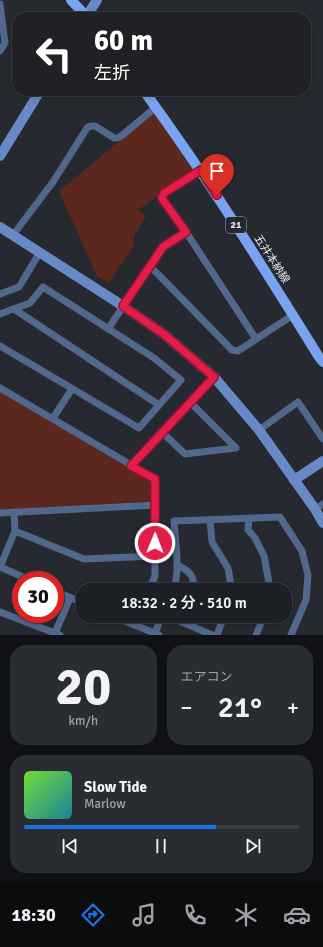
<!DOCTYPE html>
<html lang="ja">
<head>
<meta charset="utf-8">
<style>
  body { margin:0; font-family:Signika,"Noto Sans JP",sans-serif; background:#292c31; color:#f1f3f6; height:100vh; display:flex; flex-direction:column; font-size:15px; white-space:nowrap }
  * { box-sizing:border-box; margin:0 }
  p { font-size:13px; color:#a0a2a6 }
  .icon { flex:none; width:22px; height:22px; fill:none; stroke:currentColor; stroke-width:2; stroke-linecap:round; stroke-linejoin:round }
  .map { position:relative; height:635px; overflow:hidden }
  .drawer { display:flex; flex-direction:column; gap:10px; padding:10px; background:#0f1114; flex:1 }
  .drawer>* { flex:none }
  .banner { position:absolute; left:12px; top:12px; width:299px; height:84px; border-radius:16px; box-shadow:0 2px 6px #0003,0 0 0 1px #3a3d41; background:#202124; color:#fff; overflow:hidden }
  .speed { position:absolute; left:12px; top:571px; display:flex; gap:8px; font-size:20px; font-weight:700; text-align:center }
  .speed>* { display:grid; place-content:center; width:52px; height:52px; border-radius:50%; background:#1c1f24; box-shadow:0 2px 6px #0003,0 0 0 1px #3a3d41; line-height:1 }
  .speed .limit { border:6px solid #d22; background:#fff; color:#111 }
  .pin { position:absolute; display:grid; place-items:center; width:34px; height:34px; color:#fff; margin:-41px -17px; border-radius:50% 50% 50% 0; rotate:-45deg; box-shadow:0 0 4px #0007 }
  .pin .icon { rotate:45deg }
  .me { position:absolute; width:44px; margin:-22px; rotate:1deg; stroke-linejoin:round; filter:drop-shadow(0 0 3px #0008) }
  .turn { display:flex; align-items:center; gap:14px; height:84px; padding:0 16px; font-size:18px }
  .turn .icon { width:52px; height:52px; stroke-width:2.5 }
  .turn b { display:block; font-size:28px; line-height:34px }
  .big { font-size:30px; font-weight:600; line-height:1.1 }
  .drawer .tile { flex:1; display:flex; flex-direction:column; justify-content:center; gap:6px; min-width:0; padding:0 14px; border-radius:16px; background:#292c31 }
  .drawer .dial { align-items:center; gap:0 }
  .dial b { font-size:52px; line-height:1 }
  .song { display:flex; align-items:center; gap:12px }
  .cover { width:48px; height:48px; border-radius:6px; background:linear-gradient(135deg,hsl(100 70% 55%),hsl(190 70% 35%)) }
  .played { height:4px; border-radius:2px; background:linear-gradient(90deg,#1a73e8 70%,#3a3d41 70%) }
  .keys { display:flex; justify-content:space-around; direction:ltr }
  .heat { display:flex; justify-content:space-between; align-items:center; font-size:22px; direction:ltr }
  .drawer .tiles { flex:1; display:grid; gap:10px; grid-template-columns:1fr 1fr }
  .tile:last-child { grid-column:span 2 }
  .trip { position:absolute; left:76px; top:583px; width:216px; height:40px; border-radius:16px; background:#1c1f24; box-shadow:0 2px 6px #0003,0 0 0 1px #3a3d41; font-weight:600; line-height:40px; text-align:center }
  .tab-bar { display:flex; height:64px; justify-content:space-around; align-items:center; background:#0b0c0e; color:#a0a2a6 }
  .tab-bar .icon { width:28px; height:28px }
  .tab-bar .selected { color:#1a73e8 }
  .tab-bar b { font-size:18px; color:#f1f3f6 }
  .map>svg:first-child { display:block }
  .green { fill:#5c281e }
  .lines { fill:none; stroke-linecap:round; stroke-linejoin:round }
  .street { stroke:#51678c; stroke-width:7 }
  .secondary { stroke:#6789c5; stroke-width:10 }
  .primary { stroke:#77a3f1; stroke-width:10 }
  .route-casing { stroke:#92132f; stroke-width:10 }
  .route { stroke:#e11d48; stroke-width:7 }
  .labels { text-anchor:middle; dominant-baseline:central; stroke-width:4; stroke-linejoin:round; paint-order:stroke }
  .shield { fill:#262930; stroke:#a9acb1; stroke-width:1 }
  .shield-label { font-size:10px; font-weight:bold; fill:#e1e4e8 }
  .street-label { font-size:11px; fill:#e1e4e8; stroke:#262930 }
</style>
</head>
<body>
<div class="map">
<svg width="323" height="635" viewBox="0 0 323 635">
  <rect width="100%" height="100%" fill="#262930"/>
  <!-- green -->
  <g class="green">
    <polygon points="154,111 195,167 193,171 138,210 146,216 134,236 134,245 109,283 97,276 59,191 122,139"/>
    <polygon points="0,389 156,479 155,501 0,510"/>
  </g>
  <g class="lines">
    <!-- street -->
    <g class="street">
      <polyline points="0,4 5,43 0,51"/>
      <polyline points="201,170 164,193 162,197 163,200 186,232 256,339"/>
      <polyline points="13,235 53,182 87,128 91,126 95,126 114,138 117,138 120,137 156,107"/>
      <polyline points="150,266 232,350 238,351 293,315"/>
      <polyline points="0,294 19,287 40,252"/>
      <polyline points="14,309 159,405"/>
      <polyline points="0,314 30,303 43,287 154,358 181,380 139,428 0,346"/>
      <polyline points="108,329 163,247 186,232"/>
      <polyline points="0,388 155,479 155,576 149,590"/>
      <polyline points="53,418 72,389"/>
      <polyline points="259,430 298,402 323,439"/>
      <polyline points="162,432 185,454 236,448 190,402"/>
      <polyline points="131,466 214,377"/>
      <polyline points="315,509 323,504"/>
      <polyline points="0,513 156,505"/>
      <polyline points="249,518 248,530 255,538 264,556 269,583 268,590"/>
      <polyline points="210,520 212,542 228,568 231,585 231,590"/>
      <polyline points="15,531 84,559 155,556"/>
      <path d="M177 565C190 571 194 575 194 590"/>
      <polyline points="0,567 15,531 14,512"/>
      <polyline points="0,567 30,580"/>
      <path d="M173 590C181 572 175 541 174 521L280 517 302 551 308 575 306 600 291 635"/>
      <polyline points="55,591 83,603"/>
      <polyline points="0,612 60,635"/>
      <polyline points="113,616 159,635"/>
      <polyline points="168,616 212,635"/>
      <polyline points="134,625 138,616"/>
      <polyline points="55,633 70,598"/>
      <polyline points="155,633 162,616"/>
      <polyline points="217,635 224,616"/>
      <polyline points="256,635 264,616"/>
    </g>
    <!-- secondary -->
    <g class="secondary">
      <polyline points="86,17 97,0"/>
      <polyline points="0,156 40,91"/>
      <polyline points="0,227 123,306 165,335 214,377 259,430 315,509 323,523"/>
      <polyline points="294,480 323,461"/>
    </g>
    <!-- primary -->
    <g class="primary">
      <polyline points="71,0 87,17"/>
      <path d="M144 91C207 177 263 267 319 357L323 362"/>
    </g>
  </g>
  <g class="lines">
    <defs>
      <polyline id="route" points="155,543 155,479 131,466 214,377 165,335 123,306 163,247 186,232 163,200 162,197 164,193 201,170 217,195"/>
    </defs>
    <!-- route casing -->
    <use href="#route" class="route-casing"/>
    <!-- route -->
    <use href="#route" class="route"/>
  </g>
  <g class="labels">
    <!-- shield labels -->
    <rect class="shield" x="226" y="217" width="20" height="16" rx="3"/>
    <g class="shield-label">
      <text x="236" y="225">21</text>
    </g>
    <!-- street labels -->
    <g class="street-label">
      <text transform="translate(272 259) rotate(57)">五井本納線</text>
    </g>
  </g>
</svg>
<div class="speed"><div class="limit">30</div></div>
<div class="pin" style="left:217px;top:195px;background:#d93025"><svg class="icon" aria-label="arrive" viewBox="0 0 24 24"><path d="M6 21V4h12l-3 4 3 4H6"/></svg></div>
<svg class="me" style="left:155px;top:543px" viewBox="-20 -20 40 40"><circle r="17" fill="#e11d48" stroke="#fff" stroke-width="3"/><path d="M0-11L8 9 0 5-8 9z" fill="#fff"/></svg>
<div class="trip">18:32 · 2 分 · 510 m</div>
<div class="banner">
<div class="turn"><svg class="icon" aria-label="left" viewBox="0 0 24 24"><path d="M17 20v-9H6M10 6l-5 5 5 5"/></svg><div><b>60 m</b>左折</div></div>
</div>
</div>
<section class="drawer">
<div class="tiles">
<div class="tile dial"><b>20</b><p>km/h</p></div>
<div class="tile"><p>エアコン</p>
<div class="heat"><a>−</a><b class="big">21°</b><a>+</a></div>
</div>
<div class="tile">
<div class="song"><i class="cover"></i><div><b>Slow Tide</b><p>Marlow</p></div></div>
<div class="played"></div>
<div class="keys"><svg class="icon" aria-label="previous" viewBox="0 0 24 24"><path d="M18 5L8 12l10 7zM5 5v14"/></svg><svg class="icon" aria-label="pause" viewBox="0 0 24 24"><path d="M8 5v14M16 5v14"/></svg><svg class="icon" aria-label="next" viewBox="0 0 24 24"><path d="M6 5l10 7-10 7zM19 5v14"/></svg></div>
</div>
</div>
</section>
<nav class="tab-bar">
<b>18:30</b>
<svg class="icon selected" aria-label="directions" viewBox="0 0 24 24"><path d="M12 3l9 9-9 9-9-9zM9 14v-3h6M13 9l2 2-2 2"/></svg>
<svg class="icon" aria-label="music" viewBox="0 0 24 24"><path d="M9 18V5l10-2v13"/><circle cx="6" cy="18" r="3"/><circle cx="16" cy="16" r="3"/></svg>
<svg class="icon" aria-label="phone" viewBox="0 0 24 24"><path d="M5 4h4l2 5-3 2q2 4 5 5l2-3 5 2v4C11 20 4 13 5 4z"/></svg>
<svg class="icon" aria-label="climate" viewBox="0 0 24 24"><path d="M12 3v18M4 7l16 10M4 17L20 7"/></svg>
<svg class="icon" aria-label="car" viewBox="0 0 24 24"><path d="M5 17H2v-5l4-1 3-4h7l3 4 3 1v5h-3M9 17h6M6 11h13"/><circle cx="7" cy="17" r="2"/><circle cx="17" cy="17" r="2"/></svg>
</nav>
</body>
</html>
